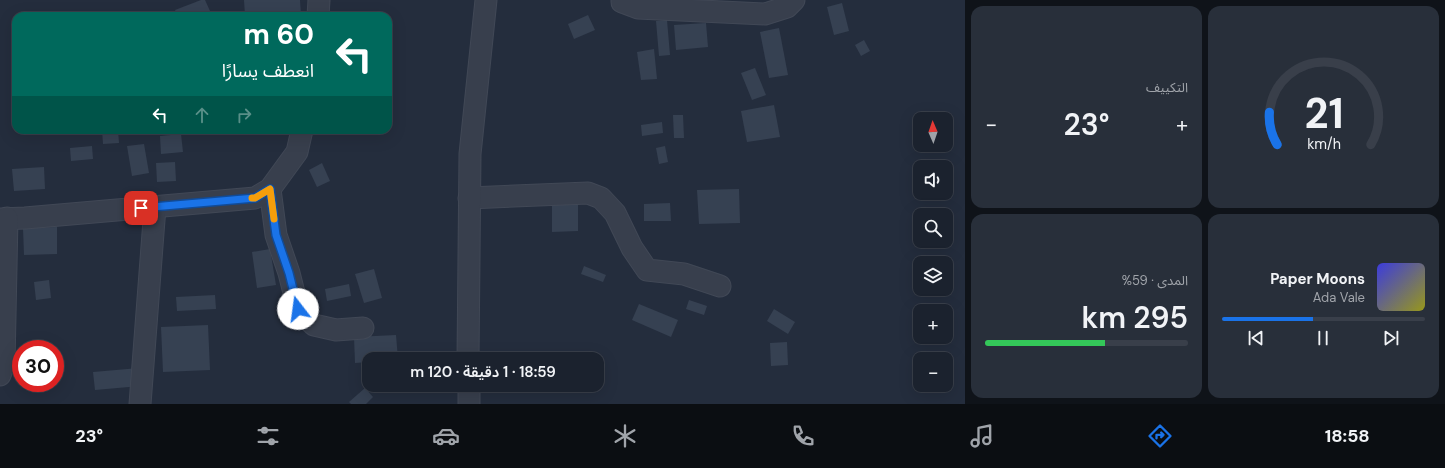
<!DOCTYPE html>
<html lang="ar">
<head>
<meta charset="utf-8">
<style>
  body { margin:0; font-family:"DM Sans","Noto Sans Arabic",sans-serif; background:#282f3a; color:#f1f3f6; direction:rtl; height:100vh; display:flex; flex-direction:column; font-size:15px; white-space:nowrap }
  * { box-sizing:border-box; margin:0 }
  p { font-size:13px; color:#a0a4aa }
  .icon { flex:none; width:22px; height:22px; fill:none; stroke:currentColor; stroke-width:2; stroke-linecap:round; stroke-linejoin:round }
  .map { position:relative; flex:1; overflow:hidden; direction:ltr }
  .details { display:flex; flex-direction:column; gap:6px; padding:6px; background:#0f1319; width:480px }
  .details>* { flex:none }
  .banner { position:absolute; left:12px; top:12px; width:380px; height:122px; border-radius:12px; box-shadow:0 4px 16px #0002,0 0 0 1px #393f4a; direction:rtl; background:#00695c; color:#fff; overflow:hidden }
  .needle { width:26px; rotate:358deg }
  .tools { position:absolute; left:913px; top:112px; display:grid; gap:8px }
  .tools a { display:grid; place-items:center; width:40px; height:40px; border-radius:8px; background:#1b222e; box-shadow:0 4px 16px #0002,0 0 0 1px #393f4a; font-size:20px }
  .speed { position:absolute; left:12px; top:340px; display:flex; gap:8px; font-size:20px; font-weight:700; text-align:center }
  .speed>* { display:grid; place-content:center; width:52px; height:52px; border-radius:50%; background:#1b222e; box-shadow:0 4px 16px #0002,0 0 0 1px #393f4a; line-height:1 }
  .speed .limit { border:6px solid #d22; background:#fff; color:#111 }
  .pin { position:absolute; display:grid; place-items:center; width:34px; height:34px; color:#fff; margin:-17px; border-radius:8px; box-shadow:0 2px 6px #0006 }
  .me { position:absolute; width:44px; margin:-22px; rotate:345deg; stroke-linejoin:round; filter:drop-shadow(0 0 3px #0008) }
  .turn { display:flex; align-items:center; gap:14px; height:84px; padding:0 12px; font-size:18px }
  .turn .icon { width:52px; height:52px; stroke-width:2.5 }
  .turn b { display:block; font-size:28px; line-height:34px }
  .lanes { display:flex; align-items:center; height:38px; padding:0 12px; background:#0003; justify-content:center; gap:20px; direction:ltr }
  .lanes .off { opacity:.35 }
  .big { font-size:30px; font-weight:600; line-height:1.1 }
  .details .card { flex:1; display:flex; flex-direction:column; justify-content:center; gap:6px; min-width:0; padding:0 14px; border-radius:12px; background:#282f3a }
  .details .dial { align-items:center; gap:0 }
  .dial svg { height:104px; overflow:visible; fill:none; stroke:#393f4a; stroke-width:7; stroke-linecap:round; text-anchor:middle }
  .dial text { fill:#f1f3f6; stroke:none }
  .song { display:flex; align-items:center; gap:12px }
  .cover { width:48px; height:48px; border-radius:6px; background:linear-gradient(135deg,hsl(240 70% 55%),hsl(60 70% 35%)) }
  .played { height:4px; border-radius:2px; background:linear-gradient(90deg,#1a73e8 45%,#393f4a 45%) }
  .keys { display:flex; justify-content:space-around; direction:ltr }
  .heat { display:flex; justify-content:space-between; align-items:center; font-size:22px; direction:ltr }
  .charge { height:6px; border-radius:3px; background:linear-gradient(90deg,#34c759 59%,#393f4a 0) }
  .details .tiles { flex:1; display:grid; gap:6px; grid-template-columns:repeat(2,1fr) }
  .trip { position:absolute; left:362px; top:352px; width:242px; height:40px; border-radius:12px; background:#1b222e; box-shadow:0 4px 16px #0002,0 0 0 1px #393f4a; font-weight:600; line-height:40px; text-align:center; direction:rtl }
  .tab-bar { display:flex; height:64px; justify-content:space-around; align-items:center; background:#0b0e12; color:#a0a4aa }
  .tab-bar .icon { width:28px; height:28px }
  .tab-bar .active { color:#1a73e8 }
  .tab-bar b { font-size:18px; color:#f1f3f6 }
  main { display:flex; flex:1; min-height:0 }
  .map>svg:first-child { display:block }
  .building { fill:#364152 }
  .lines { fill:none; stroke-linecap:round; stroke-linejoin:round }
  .minor-casing { stroke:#414856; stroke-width:23 }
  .minor { stroke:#383f4d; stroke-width:21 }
  .route-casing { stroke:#114b97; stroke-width:10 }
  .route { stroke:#1a73e8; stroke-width:7 }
  .slow { stroke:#f59e0b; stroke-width:7 }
</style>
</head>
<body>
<main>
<section class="details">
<div class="tiles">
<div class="card dial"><svg viewBox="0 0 100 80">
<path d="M14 69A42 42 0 1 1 86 69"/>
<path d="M14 69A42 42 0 0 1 8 44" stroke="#1a73e8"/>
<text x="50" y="56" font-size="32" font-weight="700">21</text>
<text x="50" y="72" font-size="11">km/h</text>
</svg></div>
<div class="card"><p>التكييف</p>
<div class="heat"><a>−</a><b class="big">23°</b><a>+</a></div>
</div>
<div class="card">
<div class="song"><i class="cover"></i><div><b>Paper Moons</b><p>Ada Vale</p></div></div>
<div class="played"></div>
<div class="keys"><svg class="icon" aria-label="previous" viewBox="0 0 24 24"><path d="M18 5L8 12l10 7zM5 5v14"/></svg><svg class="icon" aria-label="pause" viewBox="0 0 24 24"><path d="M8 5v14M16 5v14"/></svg><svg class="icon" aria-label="next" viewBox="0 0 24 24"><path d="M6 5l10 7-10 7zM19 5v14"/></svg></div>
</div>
<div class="card"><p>المدى · 59%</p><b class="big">295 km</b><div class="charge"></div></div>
</div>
</section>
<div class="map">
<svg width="965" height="404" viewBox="0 0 965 404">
  <rect width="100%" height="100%" fill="#242d3d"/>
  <!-- building -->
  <g class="building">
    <polygon points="201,0 205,0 210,11 197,16 178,16 175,10"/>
    <polygon points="244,0 300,0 301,15 245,16"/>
    <polygon points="842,3 849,31 834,35 827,7"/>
    <polygon points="588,15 595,30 574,39 568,24"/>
    <polygon points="667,20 670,55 659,56 656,21"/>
    <polygon points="706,23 708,47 676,50 674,25"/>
    <polygon points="779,28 788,75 769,78 760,32"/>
    <polygon points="864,40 870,51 861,56 855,45"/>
    <polygon points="654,49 657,79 641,80 637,52"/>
    <polygon points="755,68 766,95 752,100 741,73"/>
    <polygon points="774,105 780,137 747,142 741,111"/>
    <polygon points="673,115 683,115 684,138 674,138"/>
    <polygon points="662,122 663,133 642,136 641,125"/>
    <polygon points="102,130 118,130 119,143 103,144"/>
    <polygon points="181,134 183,152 161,154 160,136"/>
    <polygon points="144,144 149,173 132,176 127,146"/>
    <polygon points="92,146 93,159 71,161 70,148"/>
    <polygon points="665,146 668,162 659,164 656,148"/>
    <polygon points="175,162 176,181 157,182 156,163"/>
    <polygon points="322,163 330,181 317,187 309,170"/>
    <polygon points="44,167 45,189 14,191 12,169"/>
    <polygon points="739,189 740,223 699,224 697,190"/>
    <polygon points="670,203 671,221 644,221 644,204"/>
    <polygon points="552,204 578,204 578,231 552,232"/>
    <polygon points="57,227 57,254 24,255 23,228"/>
    <polygon points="270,249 276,285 257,288 252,252"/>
    <polygon points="584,266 606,275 603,282 581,274"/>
    <polygon points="374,269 382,298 364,303 355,274"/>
    <polygon points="49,280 51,298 36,300 34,282"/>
    <polygon points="349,284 351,296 327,301 325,289"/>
    <polygon points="215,295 216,309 177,311 176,297"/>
    <polygon points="689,300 707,306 704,315 686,309"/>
    <polygon points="639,304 678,320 671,337 632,320"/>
    <polygon points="774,309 795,322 788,334 767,321"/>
    <polygon points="208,325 210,370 163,372 161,327"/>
    <polygon points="396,335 398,359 369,359 369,362 355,363 354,337"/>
    <polygon points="787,342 788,365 771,366 770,343"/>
    <polygon points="139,368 140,386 95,390 93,372"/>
    <polygon points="365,388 373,397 366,404 351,404 349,402"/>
  </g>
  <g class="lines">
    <defs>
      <g id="minor">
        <polyline points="622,0 622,2 638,8 765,14 787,7 794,0"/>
        <polyline points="318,16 319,0"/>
        <polyline points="270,189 276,235 289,273 298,309 314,325 336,330 363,328"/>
        <polyline points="469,198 588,193 601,198 615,213 632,248 647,270 684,274 720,286"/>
        <polyline points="0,219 25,218 255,198 270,189 297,152 302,130"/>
        <polyline points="468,359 470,154 486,0"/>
        <polyline points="0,375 4,364 7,218"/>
        <polyline points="469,385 469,404"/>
        <polyline points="140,404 155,207"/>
      </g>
    </defs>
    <!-- minor casing -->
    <use href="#minor" class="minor-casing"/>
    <!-- minor -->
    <use href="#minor" class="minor"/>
  </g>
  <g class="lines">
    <defs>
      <polyline id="route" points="141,208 255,198 270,189 276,235 289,273 298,309"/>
    </defs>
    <!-- route casing -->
    <use href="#route" class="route-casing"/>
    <!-- route -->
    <use href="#route" class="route"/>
    <!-- slow -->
    <polyline class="slow" points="252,198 255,198 270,189 274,219"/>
  </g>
</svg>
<div class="tools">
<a><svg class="needle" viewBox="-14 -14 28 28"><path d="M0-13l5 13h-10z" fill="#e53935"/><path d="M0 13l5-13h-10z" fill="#a0a4aa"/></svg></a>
<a><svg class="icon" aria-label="sound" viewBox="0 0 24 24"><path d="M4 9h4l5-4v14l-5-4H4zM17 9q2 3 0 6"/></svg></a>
<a><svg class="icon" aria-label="search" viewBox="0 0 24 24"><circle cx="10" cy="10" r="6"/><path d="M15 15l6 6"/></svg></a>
<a><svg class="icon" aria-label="layers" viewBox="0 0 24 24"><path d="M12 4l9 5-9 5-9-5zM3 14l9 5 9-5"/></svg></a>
<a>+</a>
<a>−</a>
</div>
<div class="speed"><div class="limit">30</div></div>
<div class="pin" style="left:141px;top:208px;background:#d93025"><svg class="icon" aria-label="arrive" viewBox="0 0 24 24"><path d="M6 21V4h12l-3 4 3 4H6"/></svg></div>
<svg class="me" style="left:298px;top:309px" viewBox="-20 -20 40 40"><circle r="19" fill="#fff"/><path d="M0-13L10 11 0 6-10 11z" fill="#1a73e8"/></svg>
<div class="trip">18:59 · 1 دقيقة · 120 m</div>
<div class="banner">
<div class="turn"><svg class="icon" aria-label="left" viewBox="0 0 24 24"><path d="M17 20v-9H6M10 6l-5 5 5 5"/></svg><div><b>60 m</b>انعطف يسارًا</div></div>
<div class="lanes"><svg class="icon" aria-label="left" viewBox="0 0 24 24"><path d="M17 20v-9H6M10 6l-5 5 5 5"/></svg><svg class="icon off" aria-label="ahead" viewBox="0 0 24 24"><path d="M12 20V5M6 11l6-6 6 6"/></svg><svg class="icon off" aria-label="right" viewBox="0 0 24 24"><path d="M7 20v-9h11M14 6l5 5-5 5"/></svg></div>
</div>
</div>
</main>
<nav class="tab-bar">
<b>18:58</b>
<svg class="icon active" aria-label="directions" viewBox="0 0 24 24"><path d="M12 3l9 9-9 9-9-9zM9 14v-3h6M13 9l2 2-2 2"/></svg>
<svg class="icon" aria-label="music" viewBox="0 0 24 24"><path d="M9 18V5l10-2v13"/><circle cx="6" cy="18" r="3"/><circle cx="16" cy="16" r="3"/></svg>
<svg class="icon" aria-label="phone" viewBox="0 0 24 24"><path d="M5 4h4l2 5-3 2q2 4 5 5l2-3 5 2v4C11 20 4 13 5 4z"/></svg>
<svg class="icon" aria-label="climate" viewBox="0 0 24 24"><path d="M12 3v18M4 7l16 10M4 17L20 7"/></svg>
<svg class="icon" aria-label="car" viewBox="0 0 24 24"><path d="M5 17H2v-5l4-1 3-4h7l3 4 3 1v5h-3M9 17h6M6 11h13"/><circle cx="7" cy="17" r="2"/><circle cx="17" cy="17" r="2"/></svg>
<svg class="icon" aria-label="filters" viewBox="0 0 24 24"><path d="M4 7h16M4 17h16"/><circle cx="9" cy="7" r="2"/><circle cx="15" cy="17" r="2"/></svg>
<b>23°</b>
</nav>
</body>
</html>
